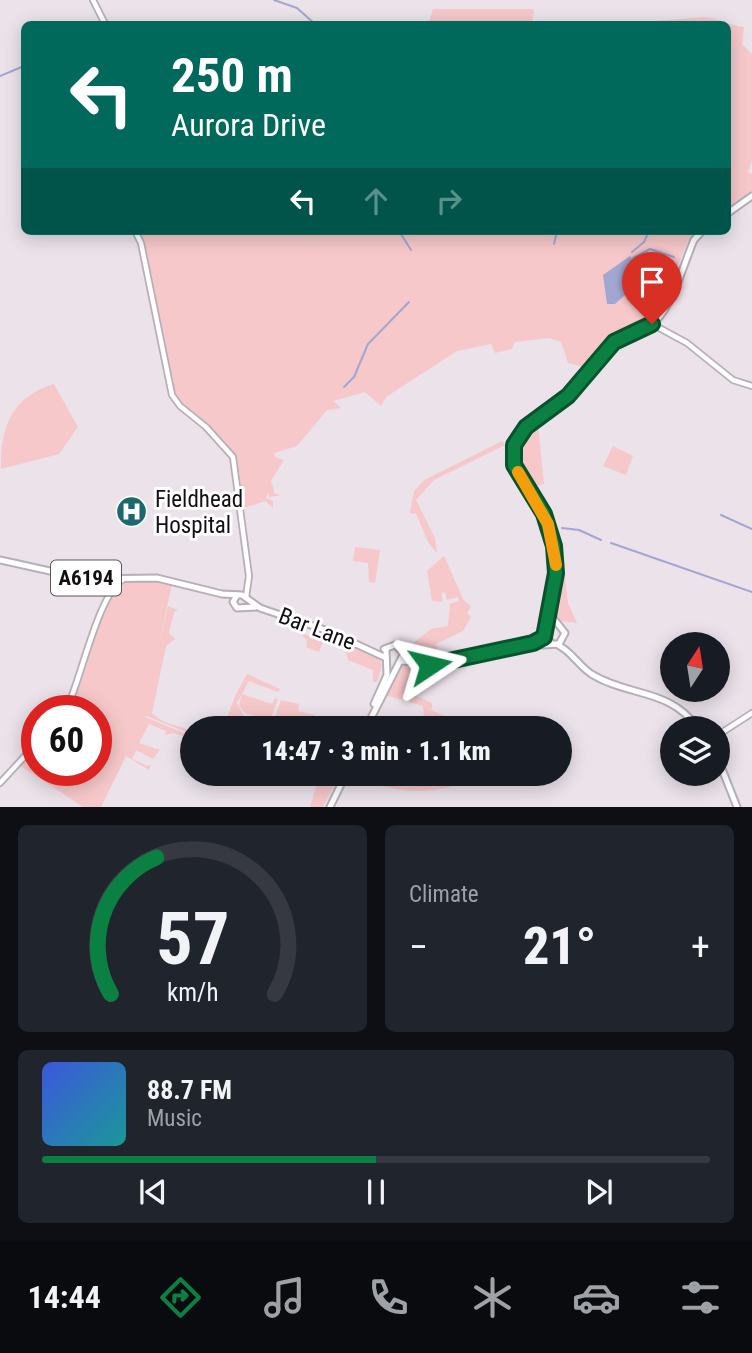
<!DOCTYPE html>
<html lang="en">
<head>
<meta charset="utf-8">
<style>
  body { margin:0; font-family:"Roboto Condensed",sans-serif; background:#20242c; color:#f1f3f6; height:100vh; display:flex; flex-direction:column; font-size:26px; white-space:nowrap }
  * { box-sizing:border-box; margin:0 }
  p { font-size:23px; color:#9ea1a6 }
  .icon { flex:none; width:38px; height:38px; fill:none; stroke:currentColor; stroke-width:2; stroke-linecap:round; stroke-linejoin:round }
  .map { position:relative; height:807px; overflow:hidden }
  .sheet { display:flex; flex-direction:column; gap:18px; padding:18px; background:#0d0f14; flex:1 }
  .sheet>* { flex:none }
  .hud { position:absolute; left:21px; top:21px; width:710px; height:214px; border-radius:10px; box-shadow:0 4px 18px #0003; background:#00695c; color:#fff; overflow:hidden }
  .needle { width:46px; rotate:12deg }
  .fabs { position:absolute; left:660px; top:632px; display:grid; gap:14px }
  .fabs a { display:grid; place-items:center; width:70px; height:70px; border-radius:50%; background:#171b24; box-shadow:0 4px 18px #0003; font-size:35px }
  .speed { position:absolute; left:21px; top:695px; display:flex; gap:14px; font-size:35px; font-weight:700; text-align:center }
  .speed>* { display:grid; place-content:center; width:91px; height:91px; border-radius:50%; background:#171b24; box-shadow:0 4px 18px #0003; line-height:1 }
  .speed .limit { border:10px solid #d22; background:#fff; color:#111 }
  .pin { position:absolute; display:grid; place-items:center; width:60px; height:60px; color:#fff; margin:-72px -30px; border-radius:50% 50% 50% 0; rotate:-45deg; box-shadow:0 0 7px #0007 }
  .pin .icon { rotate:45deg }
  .me { position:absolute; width:77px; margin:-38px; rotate:80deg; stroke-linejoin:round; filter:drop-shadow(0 0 5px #0008) }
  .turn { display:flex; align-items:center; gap:24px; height:147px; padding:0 35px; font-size:32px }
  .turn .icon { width:91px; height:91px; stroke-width:2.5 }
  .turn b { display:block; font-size:49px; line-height:60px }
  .lanes { display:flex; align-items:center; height:66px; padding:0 35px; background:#0003; justify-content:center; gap:35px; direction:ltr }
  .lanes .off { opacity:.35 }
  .big { font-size:52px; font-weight:800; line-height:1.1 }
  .sheet .tile { flex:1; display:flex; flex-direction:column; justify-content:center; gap:10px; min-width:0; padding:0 24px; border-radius:10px; background:#20242c }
  .sheet .dial { align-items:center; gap:0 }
  .dial svg { height:182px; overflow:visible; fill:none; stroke:#363941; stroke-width:7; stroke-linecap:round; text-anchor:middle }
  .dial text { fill:#f1f3f6; stroke:none }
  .song { display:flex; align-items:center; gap:21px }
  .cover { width:84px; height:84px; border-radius:10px; background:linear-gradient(135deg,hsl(230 70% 55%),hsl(180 70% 35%)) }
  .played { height:7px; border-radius:4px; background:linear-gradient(90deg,#0b8043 50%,#363941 50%) }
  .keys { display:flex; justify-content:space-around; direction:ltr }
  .heat { display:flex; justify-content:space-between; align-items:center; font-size:38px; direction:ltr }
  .sheet .tiles { flex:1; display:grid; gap:18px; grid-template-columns:1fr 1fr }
  .tile:last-child { grid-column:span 2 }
  .trip { position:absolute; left:180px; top:716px; width:392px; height:70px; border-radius:35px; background:#171b24; box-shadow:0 4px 18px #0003; font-weight:800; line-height:70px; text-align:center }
  .dock { display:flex; height:112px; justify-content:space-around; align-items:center; background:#090b0e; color:#9ea1a6 }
  .dock .icon { width:49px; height:49px }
  .dock .selected { color:#0b8043 }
  .dock b { font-size:32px; color:#f1f3f6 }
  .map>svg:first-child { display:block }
  .green { fill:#f6c8ca }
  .water { fill:#a2a7d1 }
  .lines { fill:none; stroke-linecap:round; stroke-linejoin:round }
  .stream { stroke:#a2a7d1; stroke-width:2 }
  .secondary-casing { stroke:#b7afb7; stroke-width:8 }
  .primary-casing { stroke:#b7afb7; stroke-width:9 }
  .secondary { stroke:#fff; stroke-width:4.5 }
  .primary { stroke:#fff; stroke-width:5 }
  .route-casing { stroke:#07532c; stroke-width:18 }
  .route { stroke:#0b8043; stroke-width:12 }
  .slow { stroke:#f59e0b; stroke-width:12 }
  .labels { text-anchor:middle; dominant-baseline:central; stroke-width:6; stroke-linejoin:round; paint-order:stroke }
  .shield { fill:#fff; stroke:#595658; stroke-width:2 }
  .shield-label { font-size:21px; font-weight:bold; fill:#120e11 }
  .poi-label { font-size:23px; fill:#120e11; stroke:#fff; text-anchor:start }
  .street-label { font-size:23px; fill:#120e11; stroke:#fff }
</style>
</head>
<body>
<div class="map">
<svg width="752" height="807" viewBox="0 0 752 807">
  <rect width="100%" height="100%" fill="#ebe2ea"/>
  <!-- green -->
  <g class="green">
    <polygon points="433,9 533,9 534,10 532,24 428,24"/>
    <path d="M704 17C719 18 730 26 744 27L742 44 752 54V161L748 172 752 174V192L728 209V24H620Z"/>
    <polygon points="135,231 697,231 687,243 662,305 649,323 615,338 588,368 568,363 561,342 549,338 515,342 512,349 495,353 491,344 457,351 386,397 381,406 365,392 333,401 341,408 327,410 297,446 274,453 275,457 284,460 271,481 275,494 282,495 269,497 268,492 266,498 273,501 273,508 265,501 244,508 237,456 233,457 206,427 180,406 172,395 141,243"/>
    <path d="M54 384 78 427 59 454 1 469C0 426 12 397 54 384Z"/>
    <path d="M538 425 544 484 533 487C519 467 506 436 538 425Z"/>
    <polygon points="502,441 505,445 434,480 416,500 435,538 437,553 429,544 416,514 410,513 414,491 424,480"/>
    <polygon points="613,446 633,456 626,475 603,466"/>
    <polygon points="355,547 380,550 375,583 369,582 368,563 353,561"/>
    <polygon points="444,556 464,601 471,606 467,613 471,617 463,631 434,645 437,646 438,661 409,655 407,648 431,629 448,626 450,604 459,601 458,597 447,600 445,592 441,593 443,602 432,601 427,571"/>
    <polygon points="563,561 568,603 577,623 561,621 554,616"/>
    <polygon points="134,581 172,584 158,649 168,606 178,610 174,612 169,633 175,639 166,646 152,713 162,721 192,731 191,734 146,716 145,717 191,736 192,739 174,733 165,735 166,731 149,724 139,743 160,750 153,759 136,750 132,759 148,766 151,764 149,770 126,756 101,807 83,807 18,764 37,744 37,770 96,770 96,710 69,710 107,601 120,583"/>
    <polygon points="298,632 318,639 328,635 380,658 382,665 377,682 373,682 373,670 348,660 344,648 324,640 319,652 306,647 307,640"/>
    <polygon points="407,665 426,669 426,674 416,679 406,693 410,693 415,682 420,679 414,695 432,703 432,709 427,708 466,726 425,728 423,706 385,695 400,667"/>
    <polygon points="247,674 280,689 278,692 249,681 237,703 244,716 241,728 223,728 236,694"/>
    <polygon points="242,694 272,704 275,698 278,699 270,721 245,713 239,705"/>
    <polygon points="281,700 299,704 298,711 315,715 310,728 271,728"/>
    <polygon points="311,774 340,774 323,807 310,807 319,776"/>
    <path d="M354 774H450L451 787C416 795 385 791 354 774Z"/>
  </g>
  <!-- water -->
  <polygon class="water" points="630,256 636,264 625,295 615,304 607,304 603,275"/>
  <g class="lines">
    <!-- stream -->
    <g class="stream">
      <polyline points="274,0 297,8 315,24"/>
      <polyline points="0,76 24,66"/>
      <polyline points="399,231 411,250"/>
      <polyline points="554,244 557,231"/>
      <polyline points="632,252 644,242 649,231"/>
      <polyline points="633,258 650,249 674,257"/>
      <polyline points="344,387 354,377 368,344 409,302"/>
      <polyline points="721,515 752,529"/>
      <polyline points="562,528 579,530 601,540"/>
      <polyline points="611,543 752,592"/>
    </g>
    <defs>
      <g id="secondary">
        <polyline points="93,0 105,24"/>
        <polyline points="135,231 141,243 172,395 180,406 206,427 233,457 249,576 246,597"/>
        <polyline points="652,324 687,343 733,380 752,386"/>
        <path d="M66 710C81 681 98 592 124 579"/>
        <polyline points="718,735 752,713"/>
        <polyline points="0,783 37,743"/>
      </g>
      <g id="primary">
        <polyline points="728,213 752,196"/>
        <polyline points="0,560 86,579 157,578 222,594 242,595 260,608 328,631 384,657"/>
        <polyline points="237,595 233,602 237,608 256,607"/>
        <path d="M551 643 545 634C553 604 561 568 553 538 546 512 507 470 514 447 521 425 540 421 556 408 579 388 593 359 617 340 628 331 646 331 655 322 675 301 683 265 694 240L702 231"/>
        <path d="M556 644C571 650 579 667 593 675 630 697 669 688 698 728"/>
        <polyline points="384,649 395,645 404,653"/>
        <polyline points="401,661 441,664 510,647 559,644 565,633 550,614"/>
        <polyline points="374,704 387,675 386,649"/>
        <polyline points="366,728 404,653"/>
        <polyline points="718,759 737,807"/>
        <polyline points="330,807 346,774"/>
      </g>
    </defs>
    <!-- secondary casing -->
    <use href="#secondary" class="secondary-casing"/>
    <!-- primary casing -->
    <use href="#primary" class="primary-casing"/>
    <!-- secondary -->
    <use href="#secondary" class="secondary"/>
    <!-- primary -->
    <use href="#primary" class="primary"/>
  </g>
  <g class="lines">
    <defs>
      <polyline id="route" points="430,665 533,643 544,637 556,573 554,546 544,514 514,465 514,445 526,427 568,396 614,342 652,324"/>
    </defs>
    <!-- route casing -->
    <use href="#route" class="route-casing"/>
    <!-- route -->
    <use href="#route" class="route"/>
    <!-- slow -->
    <polyline class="slow" points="518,472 548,524 556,565"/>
  </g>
  <!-- icons -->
  <defs>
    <symbol id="hospital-disc" viewBox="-11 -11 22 22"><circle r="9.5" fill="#1c6871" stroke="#fff"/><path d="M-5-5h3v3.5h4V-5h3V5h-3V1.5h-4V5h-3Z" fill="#fff"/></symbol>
  </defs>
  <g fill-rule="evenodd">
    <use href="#hospital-disc" x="114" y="494" width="35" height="35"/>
  </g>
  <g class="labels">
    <!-- shield labels -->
    <rect class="shield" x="51" y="560.5" width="70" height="35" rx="5"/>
    <g class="shield-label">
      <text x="86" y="578">A6194</text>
    </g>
    <!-- poi labels -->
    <g class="poi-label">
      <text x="155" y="499">Fieldhead<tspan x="155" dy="26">Hospital</tspan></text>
    </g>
    <!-- street labels -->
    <g class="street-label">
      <text transform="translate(317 629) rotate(21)">Bar Lane</text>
    </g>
  </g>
</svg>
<div class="fabs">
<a><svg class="needle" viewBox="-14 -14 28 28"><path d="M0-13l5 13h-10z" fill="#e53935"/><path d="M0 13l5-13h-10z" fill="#9ea1a6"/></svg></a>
<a><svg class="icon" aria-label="layers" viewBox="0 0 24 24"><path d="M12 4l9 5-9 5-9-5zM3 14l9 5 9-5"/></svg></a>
</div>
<div class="speed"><div class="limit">60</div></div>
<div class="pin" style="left:652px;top:324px;background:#d93025"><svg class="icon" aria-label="arrive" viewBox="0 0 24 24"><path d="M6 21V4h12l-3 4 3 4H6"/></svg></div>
<svg class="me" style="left:430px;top:665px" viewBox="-20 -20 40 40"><path d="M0-17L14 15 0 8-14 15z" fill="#0b8043" stroke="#fff" stroke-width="4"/></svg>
<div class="trip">14:47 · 3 min · 1.1 km</div>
<div class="hud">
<div class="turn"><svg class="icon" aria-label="left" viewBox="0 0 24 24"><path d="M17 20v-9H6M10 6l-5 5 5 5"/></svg><div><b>250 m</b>Aurora Drive</div></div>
<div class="lanes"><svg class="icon" aria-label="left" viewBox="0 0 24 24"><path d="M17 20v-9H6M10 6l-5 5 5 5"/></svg><svg class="icon off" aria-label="ahead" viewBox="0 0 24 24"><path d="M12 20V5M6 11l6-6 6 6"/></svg><svg class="icon off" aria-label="right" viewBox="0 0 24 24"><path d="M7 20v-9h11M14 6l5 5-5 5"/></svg></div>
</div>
</div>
<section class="sheet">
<div class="tiles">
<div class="tile dial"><svg viewBox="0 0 100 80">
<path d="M14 69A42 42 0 1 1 86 69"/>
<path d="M14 69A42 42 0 0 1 34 9" stroke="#0b8043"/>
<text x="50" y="56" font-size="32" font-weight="700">57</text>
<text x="50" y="72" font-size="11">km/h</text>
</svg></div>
<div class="tile"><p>Climate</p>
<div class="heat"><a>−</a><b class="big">21°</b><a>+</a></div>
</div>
<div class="tile">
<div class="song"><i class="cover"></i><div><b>88.7 FM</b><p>Music</p></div></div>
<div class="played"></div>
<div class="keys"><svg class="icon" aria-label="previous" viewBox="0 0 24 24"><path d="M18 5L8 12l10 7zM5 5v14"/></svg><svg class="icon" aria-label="pause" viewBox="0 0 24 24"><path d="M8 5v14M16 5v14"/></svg><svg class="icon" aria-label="next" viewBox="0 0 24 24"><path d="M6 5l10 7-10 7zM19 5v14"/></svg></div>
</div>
</div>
</section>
<nav class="dock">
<b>14:44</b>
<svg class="icon selected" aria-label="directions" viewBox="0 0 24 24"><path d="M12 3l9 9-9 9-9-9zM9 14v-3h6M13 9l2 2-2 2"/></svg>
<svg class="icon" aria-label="music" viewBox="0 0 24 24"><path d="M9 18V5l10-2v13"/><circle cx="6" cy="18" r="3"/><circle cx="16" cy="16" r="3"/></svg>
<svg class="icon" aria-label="phone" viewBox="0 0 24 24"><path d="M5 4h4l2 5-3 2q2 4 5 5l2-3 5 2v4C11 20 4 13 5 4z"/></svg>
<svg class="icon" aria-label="climate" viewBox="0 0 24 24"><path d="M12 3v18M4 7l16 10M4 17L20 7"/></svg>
<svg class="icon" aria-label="car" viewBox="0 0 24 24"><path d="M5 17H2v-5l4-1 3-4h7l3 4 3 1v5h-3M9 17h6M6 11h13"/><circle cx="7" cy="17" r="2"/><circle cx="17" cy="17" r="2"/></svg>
<svg class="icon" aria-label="filters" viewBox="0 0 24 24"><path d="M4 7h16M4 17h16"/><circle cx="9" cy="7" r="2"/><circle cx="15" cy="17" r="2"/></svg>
</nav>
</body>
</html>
